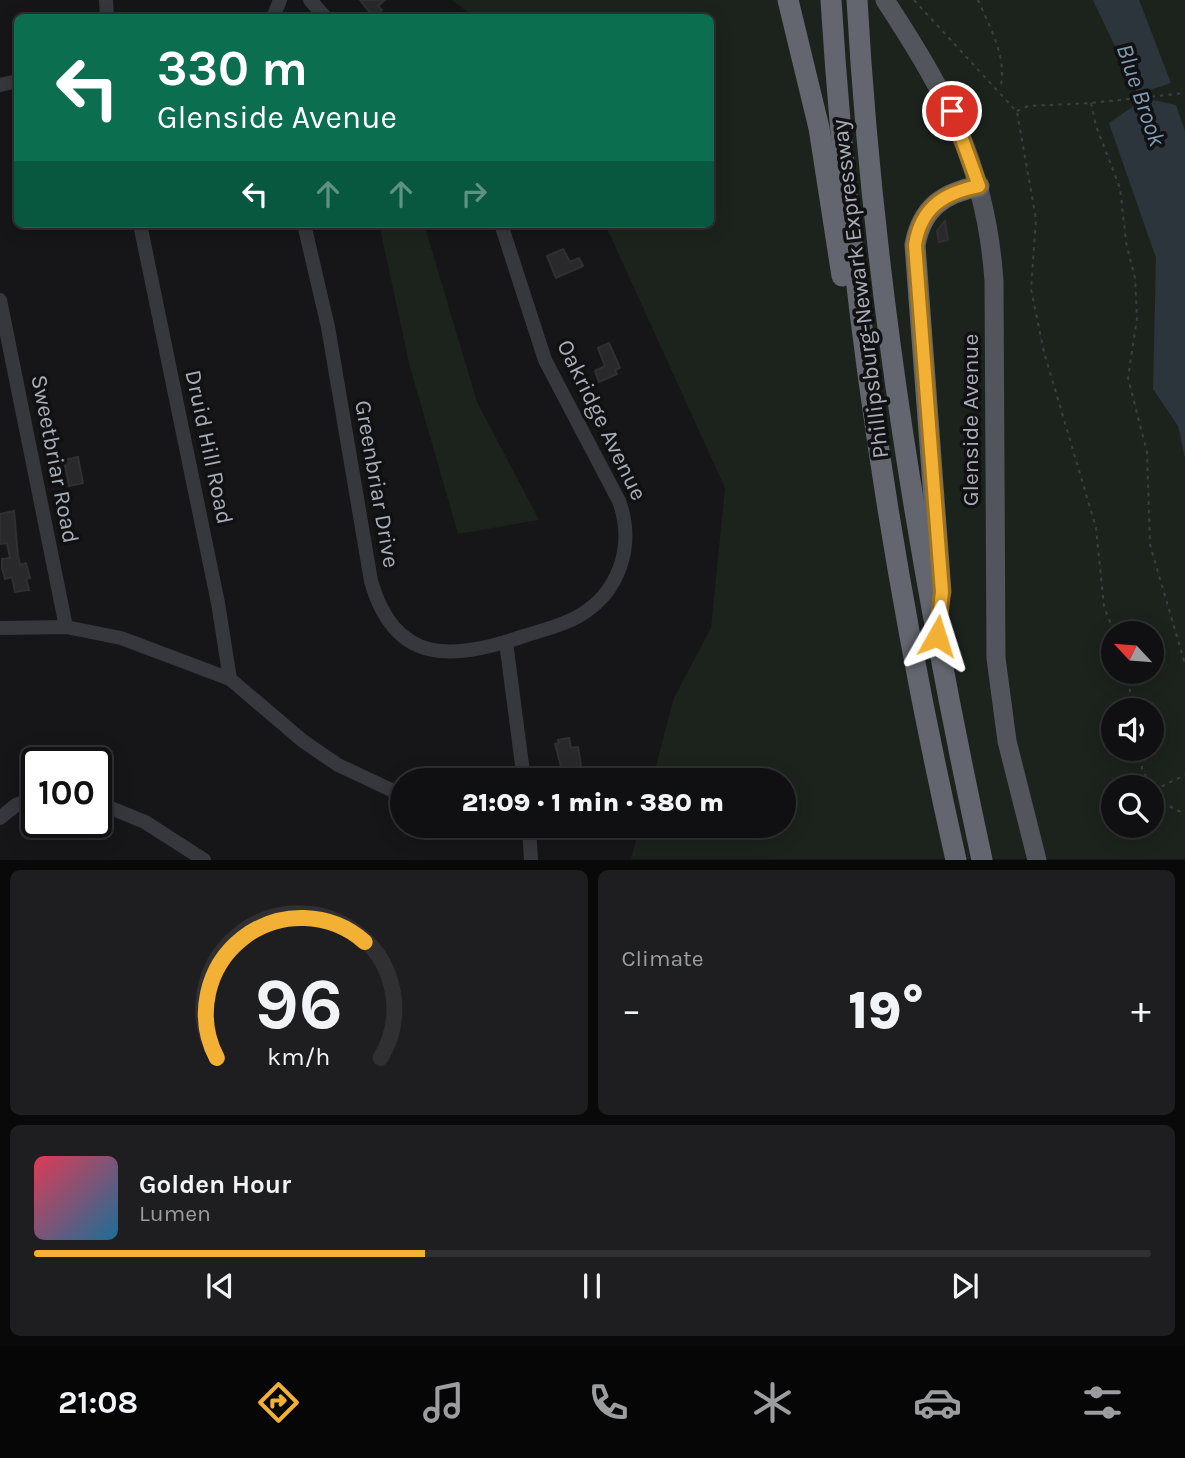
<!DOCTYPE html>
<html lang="en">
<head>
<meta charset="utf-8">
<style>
  body { margin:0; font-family:Karla,sans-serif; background:#1e1e20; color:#f1f3f6; height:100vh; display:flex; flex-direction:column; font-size:26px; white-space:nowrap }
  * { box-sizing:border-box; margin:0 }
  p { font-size:23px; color:#9c9d9f }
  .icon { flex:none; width:38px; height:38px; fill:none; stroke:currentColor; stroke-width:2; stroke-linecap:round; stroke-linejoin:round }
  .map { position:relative; height:860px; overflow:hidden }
  .details { display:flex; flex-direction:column; gap:10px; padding:10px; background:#09090a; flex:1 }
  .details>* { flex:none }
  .banner { position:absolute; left:14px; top:14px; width:700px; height:214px; border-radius:10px; box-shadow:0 4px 18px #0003,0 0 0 2px #303032; background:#0b6e4f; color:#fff; overflow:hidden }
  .needle { width:46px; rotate:296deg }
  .controls { position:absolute; left:1101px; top:621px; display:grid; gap:14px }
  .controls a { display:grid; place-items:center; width:63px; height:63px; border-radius:50%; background:#101012; box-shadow:0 4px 18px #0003,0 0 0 2px #303032; font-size:35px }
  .speed { position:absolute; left:21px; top:747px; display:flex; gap:14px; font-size:35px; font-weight:700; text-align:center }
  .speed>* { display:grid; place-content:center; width:91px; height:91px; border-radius:50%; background:#101012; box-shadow:0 4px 18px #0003,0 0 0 2px #303032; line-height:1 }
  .speed .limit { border:4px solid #111; border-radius:10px; background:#fff; color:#111 }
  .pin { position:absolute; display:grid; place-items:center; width:60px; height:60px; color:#fff; margin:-30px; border:4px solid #fff; border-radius:50%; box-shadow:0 2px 7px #0007 }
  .me { position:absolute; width:77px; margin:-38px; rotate:6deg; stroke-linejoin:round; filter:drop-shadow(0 0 5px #0008) }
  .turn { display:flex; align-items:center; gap:24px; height:147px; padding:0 28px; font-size:32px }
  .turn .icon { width:91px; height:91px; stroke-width:2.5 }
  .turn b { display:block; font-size:49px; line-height:60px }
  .lanes { display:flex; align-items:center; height:66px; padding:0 28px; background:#0003; justify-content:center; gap:35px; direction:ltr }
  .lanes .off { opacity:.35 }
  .big { font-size:52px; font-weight:800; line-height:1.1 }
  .details .tile { flex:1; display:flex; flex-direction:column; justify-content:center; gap:10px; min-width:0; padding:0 24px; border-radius:10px; background:#1e1e20 }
  .details .dial { align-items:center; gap:0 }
  .dial svg { height:182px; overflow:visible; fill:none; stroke:#303032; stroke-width:7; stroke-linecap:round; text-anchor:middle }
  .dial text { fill:#f1f3f6; stroke:none }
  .song { display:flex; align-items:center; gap:21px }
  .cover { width:84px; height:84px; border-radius:10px; background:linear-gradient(135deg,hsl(350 70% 55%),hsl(200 70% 35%)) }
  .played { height:7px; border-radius:4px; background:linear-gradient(90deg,#f2b134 35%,#303032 35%) }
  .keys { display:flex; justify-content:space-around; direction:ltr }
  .heat { display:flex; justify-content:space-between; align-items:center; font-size:38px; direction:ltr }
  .details .tiles { flex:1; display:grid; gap:10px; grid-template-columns:1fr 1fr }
  .tile:last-child { grid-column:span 2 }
  .trip { position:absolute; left:390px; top:768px; width:406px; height:70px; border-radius:35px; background:#101012; box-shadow:0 4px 18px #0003,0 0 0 2px #303032; font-weight:800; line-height:70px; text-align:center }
  .menu { display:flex; height:112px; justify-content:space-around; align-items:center; background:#060607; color:#9c9d9f }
  .menu .icon { width:49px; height:49px }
  .menu .selected { color:#f2b134 }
  .menu b { font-size:32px; color:#f1f3f6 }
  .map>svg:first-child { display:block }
  .green { fill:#1c231d; fill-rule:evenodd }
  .water { fill:#2c353c }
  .building { fill:#29292c; stroke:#303034; stroke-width:2 }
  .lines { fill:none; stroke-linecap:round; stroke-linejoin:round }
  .path { stroke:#3d3f44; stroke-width:2; stroke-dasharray:3.5 5; stroke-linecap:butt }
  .minor { stroke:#37383d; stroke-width:14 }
  .major { stroke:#53555c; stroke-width:19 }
  .highway { stroke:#63666e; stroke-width:21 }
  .route-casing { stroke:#9d7322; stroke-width:18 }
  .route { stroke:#f2b134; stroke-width:12 }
  .labels { text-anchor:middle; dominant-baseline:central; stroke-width:7; stroke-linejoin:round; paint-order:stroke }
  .street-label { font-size:23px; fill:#a8adb8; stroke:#111113 }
  .water-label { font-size:24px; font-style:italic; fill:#7f9bb3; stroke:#111113 }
</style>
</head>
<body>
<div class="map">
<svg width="1185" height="860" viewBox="0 0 1185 860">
  <rect width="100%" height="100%" fill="#161618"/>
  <!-- green -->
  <g class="green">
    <path d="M452 0H1185V859H631L640 826H784V780H652L674 698 711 628 725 488 605 224H710V18L474 17ZM1113 634H1152V672H1113ZM1113 710H1152V749H1113ZM1113 788H1152V826H1113Z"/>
    <polygon points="379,224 424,224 477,402 539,520 458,534 410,367"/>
  </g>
  <!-- water -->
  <polygon class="water" points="1093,0 1139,0 1171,83 1150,90 1153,100 1176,105 1185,131 1185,458 1178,426 1153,389 1156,258 1109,123 1141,101"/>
  <!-- building -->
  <g class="building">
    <polygon points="360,0 385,0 378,6 382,10 374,18"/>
    <polygon points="945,221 948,240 939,242 937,231"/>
    <polygon points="563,249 570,262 579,258 583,266 556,278 547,256"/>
    <polygon points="609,343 620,368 615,370 617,374 599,382 595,371 605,366 598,348"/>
    <polygon points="78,457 83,483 69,486 64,460"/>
    <polygon points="14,511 18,556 20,565 26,563 30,578 26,579 29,590 15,592 12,577 5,579 2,568 2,559 10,558 7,543 0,544 0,514"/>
    <polygon points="569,738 571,748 578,747 581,766 577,767 579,776 564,778 555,744 559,743 558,740"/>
  </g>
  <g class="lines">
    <!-- path -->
    <g class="path">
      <polyline points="914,0 1017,112 1036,219 1031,289 1044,352 1096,528 1104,607 1115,634"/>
      <path d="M978 0C990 28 1008 58 1000 89"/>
      <polyline points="1091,103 1096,126 1120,188 1126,242 1135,278 1137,318 1128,378 1147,452 1150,545 1185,664"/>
      <polyline points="1017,111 1028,106 1091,103 1185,93"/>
      <polyline points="1127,672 1133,710"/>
      <polyline points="1143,749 1142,768 1151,788"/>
      <polyline points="1152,789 1163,803 1185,814"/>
      <polyline points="1154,790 1185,775"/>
    </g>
    <!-- minor -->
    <g class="minor">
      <polyline points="106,0 107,18"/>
      <polyline points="310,0 326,18"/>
      <polyline points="273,18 280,0"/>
      <polyline points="0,85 18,81"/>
      <polyline points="140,224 218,603 230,679"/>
      <path d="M304 224 328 327 371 581C395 666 453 660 524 636 542 630 562 626 579 616 620 592 635 545 619 501L545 360 501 224"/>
      <polyline points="0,300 66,627"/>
      <polyline points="0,628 66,627 121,638 230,679 303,741 338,765 402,795"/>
      <polyline points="506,642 524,780"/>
      <polyline points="96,802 145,822 204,860"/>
      <polyline points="0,818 16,805 37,798"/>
      <polyline points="529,826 531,860"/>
    </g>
    <!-- major -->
    <path class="major" d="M885 0C947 95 986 166 994 281L996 658 1007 741 1037 860"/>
    <!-- highway -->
    <g class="highway">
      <polyline points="788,0 819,128 842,276"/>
      <path d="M831 0C849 289 892 577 956 860"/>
      <path d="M857 0C873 289 921 577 982 860"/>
      <path d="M941 592 915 245C922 207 944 193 979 186"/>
    </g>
  </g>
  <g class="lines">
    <defs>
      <path id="route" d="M937 636 942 592 915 245C921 207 944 193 979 186L952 111"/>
    </defs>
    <!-- route casing -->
    <use href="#route" class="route-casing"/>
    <!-- route -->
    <use href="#route" class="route"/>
  </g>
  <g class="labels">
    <!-- street labels -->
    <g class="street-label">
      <text transform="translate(860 289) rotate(-97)">Phillipsburg-Newark Expressway</text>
      <text transform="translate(602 420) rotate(64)">Oakridge Avenue</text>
      <text transform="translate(970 420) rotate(-90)">Glenside Avenue</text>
      <text transform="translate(209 447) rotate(78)">Druid Hill Road</text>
      <text transform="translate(55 459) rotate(79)">Sweetbriar Road</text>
      <text transform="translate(377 484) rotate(80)">Greenbriar Drive</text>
    </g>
    <!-- water labels -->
    <g class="water-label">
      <text transform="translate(1141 95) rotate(71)">Blue Brook</text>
    </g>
  </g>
</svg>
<div class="controls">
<a><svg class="needle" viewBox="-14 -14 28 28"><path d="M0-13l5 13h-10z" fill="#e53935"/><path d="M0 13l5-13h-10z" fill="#9c9d9f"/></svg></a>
<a><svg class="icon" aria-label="sound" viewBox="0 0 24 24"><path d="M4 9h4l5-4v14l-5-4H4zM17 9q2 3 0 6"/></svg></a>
<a><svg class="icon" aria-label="search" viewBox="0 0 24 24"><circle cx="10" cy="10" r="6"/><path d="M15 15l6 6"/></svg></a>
</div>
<div class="speed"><div class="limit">100</div></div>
<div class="pin" style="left:952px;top:111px;background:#d93025"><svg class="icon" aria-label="arrive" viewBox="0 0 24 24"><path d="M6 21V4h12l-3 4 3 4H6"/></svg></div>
<svg class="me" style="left:937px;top:636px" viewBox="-20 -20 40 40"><path d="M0-17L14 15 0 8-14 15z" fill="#f2b134" stroke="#fff" stroke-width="4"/></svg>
<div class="trip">21:09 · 1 min · 380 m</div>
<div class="banner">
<div class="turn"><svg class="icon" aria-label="left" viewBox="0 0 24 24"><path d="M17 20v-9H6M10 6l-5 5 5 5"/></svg><div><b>330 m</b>Glenside Avenue</div></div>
<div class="lanes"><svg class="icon" aria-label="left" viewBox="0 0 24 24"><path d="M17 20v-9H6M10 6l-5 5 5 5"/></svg><svg class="icon off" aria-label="ahead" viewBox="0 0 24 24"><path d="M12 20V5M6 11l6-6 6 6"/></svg><svg class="icon off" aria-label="ahead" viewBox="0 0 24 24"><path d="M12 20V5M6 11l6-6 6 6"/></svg><svg class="icon off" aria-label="right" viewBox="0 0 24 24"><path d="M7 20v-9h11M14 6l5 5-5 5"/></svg></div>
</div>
</div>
<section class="details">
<div class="tiles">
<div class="tile dial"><svg viewBox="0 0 100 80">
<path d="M14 69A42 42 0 1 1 86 69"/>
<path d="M14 69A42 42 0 0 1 79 18" stroke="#f2b134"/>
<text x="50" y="56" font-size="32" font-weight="700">96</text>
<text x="50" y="72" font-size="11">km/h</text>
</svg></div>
<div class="tile"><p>Climate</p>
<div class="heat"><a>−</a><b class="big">19°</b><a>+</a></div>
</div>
<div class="tile">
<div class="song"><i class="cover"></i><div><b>Golden Hour</b><p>Lumen</p></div></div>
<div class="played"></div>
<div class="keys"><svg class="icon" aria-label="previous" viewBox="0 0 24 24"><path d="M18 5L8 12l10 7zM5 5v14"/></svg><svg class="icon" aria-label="pause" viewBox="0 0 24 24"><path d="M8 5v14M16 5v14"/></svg><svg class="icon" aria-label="next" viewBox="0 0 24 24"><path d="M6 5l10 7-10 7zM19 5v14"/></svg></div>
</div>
</div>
</section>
<nav class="menu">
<b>21:08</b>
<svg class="icon selected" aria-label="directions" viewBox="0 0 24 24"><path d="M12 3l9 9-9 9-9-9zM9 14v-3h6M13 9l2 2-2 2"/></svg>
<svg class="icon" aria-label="music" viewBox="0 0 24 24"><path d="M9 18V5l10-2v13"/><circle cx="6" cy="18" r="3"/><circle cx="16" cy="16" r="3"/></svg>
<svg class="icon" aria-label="phone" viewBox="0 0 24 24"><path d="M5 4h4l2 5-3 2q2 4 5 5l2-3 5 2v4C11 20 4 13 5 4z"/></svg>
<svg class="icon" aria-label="climate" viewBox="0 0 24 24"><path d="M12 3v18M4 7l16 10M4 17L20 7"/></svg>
<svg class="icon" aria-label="car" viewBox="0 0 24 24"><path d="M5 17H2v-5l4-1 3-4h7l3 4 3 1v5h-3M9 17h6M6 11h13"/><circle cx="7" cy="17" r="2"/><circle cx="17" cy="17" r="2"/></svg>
<svg class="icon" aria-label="filters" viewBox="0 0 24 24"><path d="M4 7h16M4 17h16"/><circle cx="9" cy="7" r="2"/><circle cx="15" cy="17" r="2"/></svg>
</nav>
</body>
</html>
